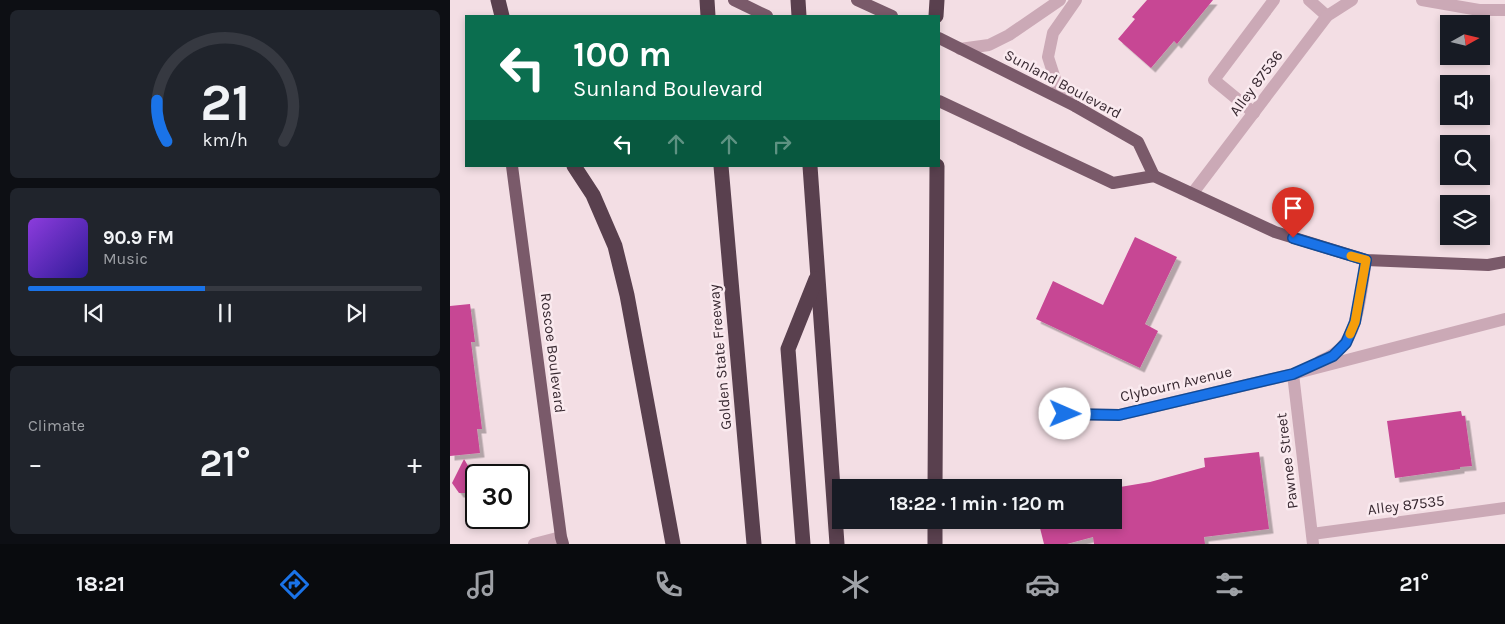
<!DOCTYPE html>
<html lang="en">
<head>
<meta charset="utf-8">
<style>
  body { margin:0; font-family:Karla,sans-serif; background:#20242c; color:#f1f3f6; height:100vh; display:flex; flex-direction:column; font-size:19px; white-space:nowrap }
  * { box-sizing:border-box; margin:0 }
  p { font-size:16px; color:#9ea1a6 }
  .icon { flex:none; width:28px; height:28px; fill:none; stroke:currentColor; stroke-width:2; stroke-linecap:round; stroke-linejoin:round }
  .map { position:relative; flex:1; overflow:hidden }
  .drawer { display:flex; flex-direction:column; gap:10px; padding:10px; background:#0d0f14; width:450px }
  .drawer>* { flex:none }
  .banner { position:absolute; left:15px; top:15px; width:475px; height:152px; border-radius:0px; box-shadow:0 2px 8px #0003; background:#0b6e4f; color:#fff; overflow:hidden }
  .needle { width:32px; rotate:82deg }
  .buttons { position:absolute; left:990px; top:15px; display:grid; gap:10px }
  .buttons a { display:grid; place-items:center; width:50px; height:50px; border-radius:0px; background:#171b24; box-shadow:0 2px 8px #0003; font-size:25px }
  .speed { position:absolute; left:15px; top:464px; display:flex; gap:10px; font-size:25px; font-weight:700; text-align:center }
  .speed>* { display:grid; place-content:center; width:65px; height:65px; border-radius:50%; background:#171b24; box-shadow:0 2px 8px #0003; line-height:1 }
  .speed .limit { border:2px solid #111; border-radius:8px; background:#fff; color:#111 }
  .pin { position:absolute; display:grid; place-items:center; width:42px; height:42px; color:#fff; margin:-51px -21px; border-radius:50% 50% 50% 0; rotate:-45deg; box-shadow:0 0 5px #0007 }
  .pin .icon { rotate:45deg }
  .me { position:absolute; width:55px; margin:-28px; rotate:91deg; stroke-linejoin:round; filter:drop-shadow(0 0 4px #0008) }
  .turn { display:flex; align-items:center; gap:18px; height:105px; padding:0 25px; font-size:22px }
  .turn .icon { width:65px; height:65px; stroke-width:2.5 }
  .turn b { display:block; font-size:35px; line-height:42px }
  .lanes { display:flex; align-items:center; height:48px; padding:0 25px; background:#0003; justify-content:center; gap:25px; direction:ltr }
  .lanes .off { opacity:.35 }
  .big { font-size:38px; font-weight:700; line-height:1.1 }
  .drawer .tile { flex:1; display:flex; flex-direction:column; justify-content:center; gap:8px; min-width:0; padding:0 18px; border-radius:8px; background:#20242c }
  .drawer .dial { align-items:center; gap:0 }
  .dial svg { height:130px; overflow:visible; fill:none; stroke:#363941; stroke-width:7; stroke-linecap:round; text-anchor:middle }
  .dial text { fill:#f1f3f6; stroke:none }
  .song { display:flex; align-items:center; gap:15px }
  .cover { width:60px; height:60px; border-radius:8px; background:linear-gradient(135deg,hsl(270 70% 55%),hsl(250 70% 35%)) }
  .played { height:5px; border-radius:2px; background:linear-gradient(90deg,#1a73e8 45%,#363941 45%) }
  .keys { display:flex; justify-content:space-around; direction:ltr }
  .heat { display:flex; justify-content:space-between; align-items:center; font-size:28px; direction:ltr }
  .trip { position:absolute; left:382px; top:479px; width:290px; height:50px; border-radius:0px; background:#171b24; box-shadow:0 2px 8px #0003; font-weight:700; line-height:50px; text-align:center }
  .tab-bar { display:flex; height:80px; justify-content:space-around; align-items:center; background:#090b0e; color:#9ea1a6 }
  .tab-bar .icon { width:35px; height:35px }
  .tab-bar .current { color:#1a73e8 }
  .tab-bar b { font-size:22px; color:#f1f3f6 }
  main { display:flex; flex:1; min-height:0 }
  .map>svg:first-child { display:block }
  .building { fill:#c74794; filter:url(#shadow) }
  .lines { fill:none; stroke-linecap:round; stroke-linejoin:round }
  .minor { stroke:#cba9b6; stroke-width:12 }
  .major { stroke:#7a5a6a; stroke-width:12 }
  .highway { stroke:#59404e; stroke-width:15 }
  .route-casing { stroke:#114b97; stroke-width:12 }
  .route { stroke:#1a73e8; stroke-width:9 }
  .slow { stroke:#f59e0b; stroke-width:9 }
  .labels { text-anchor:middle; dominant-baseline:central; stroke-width:5; stroke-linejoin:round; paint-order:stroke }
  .street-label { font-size:15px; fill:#382931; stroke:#faeaef }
</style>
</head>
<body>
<main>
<section class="drawer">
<div class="tile dial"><svg viewBox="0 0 100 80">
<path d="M14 69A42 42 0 1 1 86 69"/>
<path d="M14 69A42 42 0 0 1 8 44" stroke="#1a73e8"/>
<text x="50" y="56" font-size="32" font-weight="700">21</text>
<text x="50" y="72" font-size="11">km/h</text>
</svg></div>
<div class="tile">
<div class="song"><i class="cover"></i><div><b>90.9 FM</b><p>Music</p></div></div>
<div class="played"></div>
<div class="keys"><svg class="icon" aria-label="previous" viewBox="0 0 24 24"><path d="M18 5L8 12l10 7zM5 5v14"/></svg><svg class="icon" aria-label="pause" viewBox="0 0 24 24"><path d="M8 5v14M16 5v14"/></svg><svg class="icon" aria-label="next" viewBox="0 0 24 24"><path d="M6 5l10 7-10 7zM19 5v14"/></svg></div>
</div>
<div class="tile"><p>Climate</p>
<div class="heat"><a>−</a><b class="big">21°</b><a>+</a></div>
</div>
</section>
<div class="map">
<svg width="1055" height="544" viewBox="0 0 1055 544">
  <defs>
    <filter id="shadow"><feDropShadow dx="4.5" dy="4.5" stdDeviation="0" flood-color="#0004"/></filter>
  </defs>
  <rect width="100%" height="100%" fill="#f3dee4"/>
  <!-- building -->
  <g class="building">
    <polygon points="697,0 763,0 727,44 724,41 701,68 668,39 685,19 682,17"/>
    <polygon points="685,237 727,257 695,324 708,331 690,368 586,319 603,281 653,305"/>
    <polygon points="20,304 25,342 21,342 32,429 27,429 30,453 0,456 0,306"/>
    <polygon points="1011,411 1012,416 1015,416 1022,466 1010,467 1010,469 945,478 937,421"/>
    <polygon points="809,452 819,529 754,537 755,544 644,544 643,537 617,544 594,544 588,520 664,520 664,488 700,482 755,467 754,458"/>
    <polygon points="14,459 26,479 26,484 22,493 9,493 2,483"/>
  </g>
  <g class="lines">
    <!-- minor -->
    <g class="minor">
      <polyline points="859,0 877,16"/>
      <polyline points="972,0 1029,10 1055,10"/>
      <polyline points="510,49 539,45 559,35 610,0"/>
      <polyline points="625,106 607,85 598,57 603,33 626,0"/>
      <polyline points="804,113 764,80 824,0"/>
      <polyline points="742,194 877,16 902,0"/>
      <path d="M870 361C880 357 889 352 895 343 909 325 912 284 916 260"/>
      <polyline points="843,374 863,544"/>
      <polyline points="615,414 669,415 843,374 1055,319"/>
      <polyline points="862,534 1055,508"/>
      <polyline points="84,544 111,537"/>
    </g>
    <!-- major -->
    <g class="major">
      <polyline points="284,0 317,16"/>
      <polyline points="407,0 442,16"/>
      <polyline points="489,38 625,106 688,142 704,176"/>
      <polyline points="489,101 663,183 704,176 825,232 916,260 1038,265 1055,262"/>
      <polyline points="62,166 111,537 113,544"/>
    </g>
    <!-- highway -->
    <g class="highway">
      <polyline points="48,0 52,16"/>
      <polyline points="257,0 258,16"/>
      <polyline points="348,0 349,16"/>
      <polyline points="486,16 487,0"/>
      <polyline points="124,166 143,195 165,246 177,295 223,544"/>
      <polyline points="271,166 304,544"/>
      <polyline points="360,166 387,544"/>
      <polyline points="485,488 487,166"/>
      <polyline points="353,544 338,349 366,279"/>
      <polyline points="485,544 485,520"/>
    </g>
  </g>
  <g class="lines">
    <defs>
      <polyline id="route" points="615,414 669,415 843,374 883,356 896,343 905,322 916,260 843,238"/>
    </defs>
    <!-- route casing -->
    <use href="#route" class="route-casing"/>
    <!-- route -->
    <use href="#route" class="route"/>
    <!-- slow -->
    <polyline class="slow" points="900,334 905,322 916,260 901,256"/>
  </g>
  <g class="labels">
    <!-- street labels -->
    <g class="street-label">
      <text transform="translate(806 83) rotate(-53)">Alley 87536</text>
      <text transform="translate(613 84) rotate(28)">Sunland Boulevard</text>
      <text transform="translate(103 353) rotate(83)">Roscoe Boulevard</text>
      <text transform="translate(270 357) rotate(-95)">Golden State Freeway</text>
      <text transform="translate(726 384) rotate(-13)">Clybourn Avenue</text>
      <text transform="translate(837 461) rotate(-97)">Pawnee Street</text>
      <text transform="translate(956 505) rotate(-7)">Alley 87535</text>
    </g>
  </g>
</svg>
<div class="buttons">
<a><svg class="needle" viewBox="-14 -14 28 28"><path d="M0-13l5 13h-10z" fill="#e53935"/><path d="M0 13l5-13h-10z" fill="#9ea1a6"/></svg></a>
<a><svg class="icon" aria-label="sound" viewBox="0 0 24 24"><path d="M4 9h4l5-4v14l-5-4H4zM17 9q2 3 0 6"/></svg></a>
<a><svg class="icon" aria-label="search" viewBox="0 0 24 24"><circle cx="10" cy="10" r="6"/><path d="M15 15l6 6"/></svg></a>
<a><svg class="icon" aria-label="layers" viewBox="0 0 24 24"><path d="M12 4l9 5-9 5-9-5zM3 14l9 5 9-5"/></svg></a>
</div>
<div class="speed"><div class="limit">30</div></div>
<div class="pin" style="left:843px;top:238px;background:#d93025"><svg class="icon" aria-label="arrive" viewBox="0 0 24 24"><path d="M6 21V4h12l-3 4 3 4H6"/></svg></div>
<svg class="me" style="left:615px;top:414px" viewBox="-20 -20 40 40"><circle r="19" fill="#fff"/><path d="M0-13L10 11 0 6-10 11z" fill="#1a73e8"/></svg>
<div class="trip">18:22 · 1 min · 120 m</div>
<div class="banner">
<div class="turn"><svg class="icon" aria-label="left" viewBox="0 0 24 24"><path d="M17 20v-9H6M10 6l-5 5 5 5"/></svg><div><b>100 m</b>Sunland Boulevard</div></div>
<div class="lanes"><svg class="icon" aria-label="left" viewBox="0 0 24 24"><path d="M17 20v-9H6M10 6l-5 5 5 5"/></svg><svg class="icon off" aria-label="ahead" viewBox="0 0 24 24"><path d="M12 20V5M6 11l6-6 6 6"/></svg><svg class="icon off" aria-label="ahead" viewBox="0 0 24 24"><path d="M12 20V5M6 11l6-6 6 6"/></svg><svg class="icon off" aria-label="right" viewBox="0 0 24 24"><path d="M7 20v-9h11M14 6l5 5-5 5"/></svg></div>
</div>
</div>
</main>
<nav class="tab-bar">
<b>18:21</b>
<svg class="icon current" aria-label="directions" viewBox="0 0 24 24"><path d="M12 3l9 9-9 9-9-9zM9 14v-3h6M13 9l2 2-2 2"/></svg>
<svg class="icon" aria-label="music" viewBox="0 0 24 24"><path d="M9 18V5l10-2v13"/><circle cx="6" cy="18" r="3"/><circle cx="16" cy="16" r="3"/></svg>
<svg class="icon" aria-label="phone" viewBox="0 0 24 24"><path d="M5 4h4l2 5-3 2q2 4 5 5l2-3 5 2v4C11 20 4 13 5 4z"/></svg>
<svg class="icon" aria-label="climate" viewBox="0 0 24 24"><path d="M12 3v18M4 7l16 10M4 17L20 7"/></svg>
<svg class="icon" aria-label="car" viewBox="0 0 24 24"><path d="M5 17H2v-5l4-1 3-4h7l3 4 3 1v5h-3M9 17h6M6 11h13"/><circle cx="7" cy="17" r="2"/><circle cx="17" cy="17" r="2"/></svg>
<svg class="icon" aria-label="filters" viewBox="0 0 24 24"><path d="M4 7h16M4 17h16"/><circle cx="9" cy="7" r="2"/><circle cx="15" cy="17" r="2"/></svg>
<b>21°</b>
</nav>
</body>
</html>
